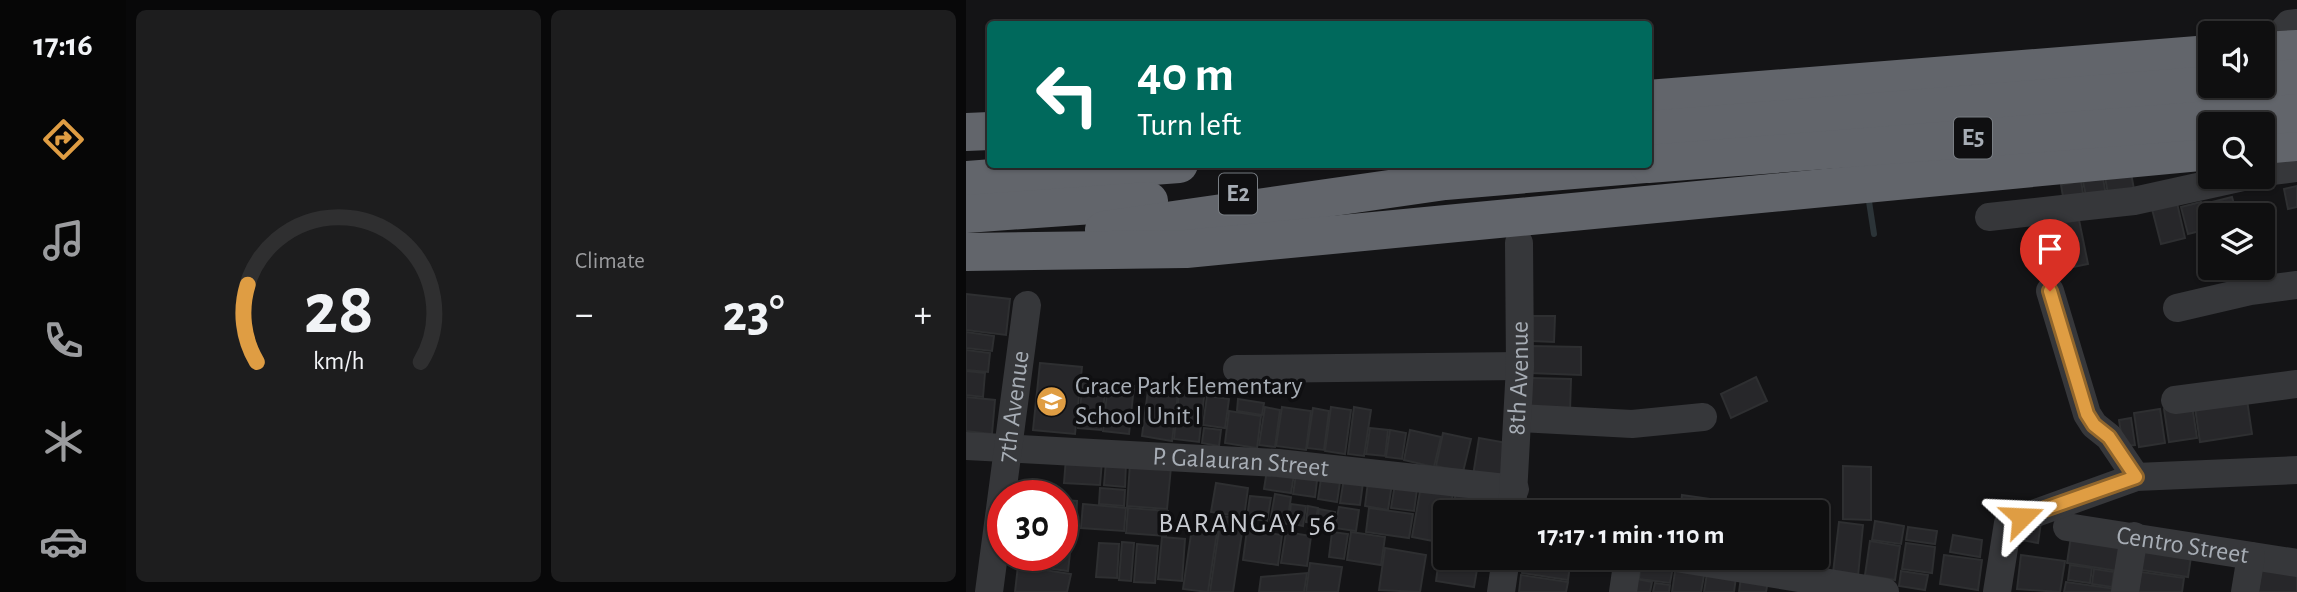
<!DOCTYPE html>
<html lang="en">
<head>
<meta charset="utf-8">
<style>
  body { margin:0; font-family:"Alegreya Sans",sans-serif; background:#1d1d1e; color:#f1f3f6; height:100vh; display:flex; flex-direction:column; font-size:26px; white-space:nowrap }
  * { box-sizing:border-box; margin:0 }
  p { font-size:23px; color:#9b9c9f }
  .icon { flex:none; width:38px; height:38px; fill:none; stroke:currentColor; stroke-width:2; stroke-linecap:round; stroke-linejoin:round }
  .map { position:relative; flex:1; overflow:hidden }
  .sheet { display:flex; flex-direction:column; gap:10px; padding:10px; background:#080809; width:840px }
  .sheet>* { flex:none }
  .guide { position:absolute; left:21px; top:21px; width:665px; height:147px; border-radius:7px; box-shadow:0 2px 5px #0004,0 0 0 2px #2f2f30; background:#00695c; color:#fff; overflow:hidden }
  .controls { position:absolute; left:1232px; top:21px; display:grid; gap:14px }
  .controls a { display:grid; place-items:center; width:77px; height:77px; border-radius:7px; background:#0f0f10; box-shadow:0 2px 5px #0004,0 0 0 2px #2f2f30; font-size:35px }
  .speed { position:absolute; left:21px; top:480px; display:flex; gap:14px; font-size:35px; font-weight:700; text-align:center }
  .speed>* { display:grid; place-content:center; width:91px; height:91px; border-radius:50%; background:#0f0f10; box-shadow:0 2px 5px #0004,0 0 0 2px #2f2f30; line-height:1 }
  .speed .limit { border:10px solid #d22; background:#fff; color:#111 }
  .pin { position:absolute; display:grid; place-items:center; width:60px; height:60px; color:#fff; margin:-72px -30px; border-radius:50% 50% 50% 0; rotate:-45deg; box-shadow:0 0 7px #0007 }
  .pin .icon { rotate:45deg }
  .me { position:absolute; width:77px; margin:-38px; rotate:69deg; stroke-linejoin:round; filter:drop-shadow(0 0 5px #0008) }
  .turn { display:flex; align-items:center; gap:24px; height:147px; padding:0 35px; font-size:32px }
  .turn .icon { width:91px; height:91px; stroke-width:2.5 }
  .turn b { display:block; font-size:49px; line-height:60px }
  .big { font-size:52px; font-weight:700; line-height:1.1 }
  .sheet .card { flex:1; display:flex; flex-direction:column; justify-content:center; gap:10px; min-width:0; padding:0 24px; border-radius:10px; background:#1d1d1e }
  .sheet .dial { align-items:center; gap:0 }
  .dial svg { height:182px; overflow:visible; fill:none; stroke:#2f2f30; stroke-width:7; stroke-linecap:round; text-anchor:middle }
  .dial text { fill:#f1f3f6; stroke:none }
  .heat { display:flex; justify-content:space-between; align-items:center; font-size:38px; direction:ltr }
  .sheet .tiles { flex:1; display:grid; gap:10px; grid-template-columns:repeat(2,1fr) }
  .trip { position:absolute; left:467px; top:500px; width:396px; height:70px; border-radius:7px; background:#0f0f10; box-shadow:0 2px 5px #0004,0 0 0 2px #2f2f30; font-weight:700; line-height:70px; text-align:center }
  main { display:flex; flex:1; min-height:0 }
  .tab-bar { display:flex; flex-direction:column; width:126px; justify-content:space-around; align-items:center; background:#060606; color:#9b9c9f }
  .tab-bar .icon { width:49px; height:49px }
  .tab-bar .selected { color:#df9d43 }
  .tab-bar b { font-size:32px; color:#f1f3f6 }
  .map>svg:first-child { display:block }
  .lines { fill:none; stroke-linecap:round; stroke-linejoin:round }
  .stream { stroke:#2c3438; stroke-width:6 }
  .building { fill:#27272a; stroke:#2e2f31; stroke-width:2 }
  .minor { stroke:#36373a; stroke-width:28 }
  .highway { stroke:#62656b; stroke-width:38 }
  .highway-bridge { stroke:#62656b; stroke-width:38 }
  .route-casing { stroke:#91662c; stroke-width:18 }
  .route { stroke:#df9d43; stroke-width:12 }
  .labels { text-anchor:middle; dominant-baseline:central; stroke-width:7; stroke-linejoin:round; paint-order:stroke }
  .shield { fill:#0f0f11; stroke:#797e84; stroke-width:2 }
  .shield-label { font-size:24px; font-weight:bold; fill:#a7adb5 }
  .street-label { font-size:26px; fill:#a7adb5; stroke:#0f0f11 }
  .poi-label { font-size:26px; fill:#a7adb5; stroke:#0f0f11; text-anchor:start }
  .neighbourhood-label { font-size:28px; letter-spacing:2px; fill:#c8cbd1; stroke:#0f0f11 }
</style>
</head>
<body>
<main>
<nav class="tab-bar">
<b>17:16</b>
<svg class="icon selected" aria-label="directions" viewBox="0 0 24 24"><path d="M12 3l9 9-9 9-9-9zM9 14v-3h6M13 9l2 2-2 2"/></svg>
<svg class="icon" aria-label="music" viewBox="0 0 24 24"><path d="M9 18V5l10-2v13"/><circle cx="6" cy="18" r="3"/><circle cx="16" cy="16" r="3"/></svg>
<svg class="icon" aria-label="phone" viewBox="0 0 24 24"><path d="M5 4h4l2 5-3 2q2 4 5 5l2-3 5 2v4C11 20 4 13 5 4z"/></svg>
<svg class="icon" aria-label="climate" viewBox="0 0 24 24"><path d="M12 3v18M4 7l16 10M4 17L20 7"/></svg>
<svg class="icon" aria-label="car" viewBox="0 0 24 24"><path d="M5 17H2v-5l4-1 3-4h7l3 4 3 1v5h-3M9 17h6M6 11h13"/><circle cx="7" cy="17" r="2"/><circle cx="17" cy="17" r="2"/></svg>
</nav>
<section class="sheet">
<div class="tiles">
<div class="card dial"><svg viewBox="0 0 100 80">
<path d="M14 69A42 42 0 1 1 86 69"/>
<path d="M14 69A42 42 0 0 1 10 35" stroke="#df9d43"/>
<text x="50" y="56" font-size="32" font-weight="700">28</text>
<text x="50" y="72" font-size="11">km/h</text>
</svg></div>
<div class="card"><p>Climate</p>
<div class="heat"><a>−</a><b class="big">23°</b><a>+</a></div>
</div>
</div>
</section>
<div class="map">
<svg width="1331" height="592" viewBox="0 0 1331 592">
  <rect width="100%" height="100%" fill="#141416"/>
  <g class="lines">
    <!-- stream -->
    <polyline class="stream" points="902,195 908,234"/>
  </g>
  <!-- building -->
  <g class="building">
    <polygon points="1165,173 1169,195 1143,200 1139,177"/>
    <polygon points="1137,178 1141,201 1122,205 1117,182"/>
    <polygon points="1115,181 1119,205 1099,208 1095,185"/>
    <polygon points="1331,186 1331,207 1322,209 1318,189"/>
    <polygon points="1266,197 1271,215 1244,215 1244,229 1238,204"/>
    <polygon points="1235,202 1242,229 1222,234 1215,207"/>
    <polygon points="1211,203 1219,238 1195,244 1186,209"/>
    <polygon points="1113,220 1122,264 1102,268 1093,224"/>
    <polygon points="0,294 44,299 40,335 0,330"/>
    <polygon points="567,316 589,316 588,342 566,341"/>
    <polygon points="0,332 28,336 26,351 0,348"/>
    <polygon points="565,346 615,347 615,375 564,373"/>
    <polygon points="0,350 24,353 22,372 0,370"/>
    <polygon points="74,363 116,367 109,434 67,430"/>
    <polygon points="0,371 19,373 17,397 0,395"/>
    <polygon points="790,377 801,401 765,418 755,394"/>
    <polygon points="566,378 605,379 604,411 565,409"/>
    <polygon points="117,380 140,382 135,430 112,428"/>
    <polygon points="142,384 168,386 163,434 137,431"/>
    <polygon points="182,390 212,394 206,441 176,436"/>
    <polygon points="213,394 238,397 233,442 208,439"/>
    <polygon points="241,396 263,399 259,428 237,425"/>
    <polygon points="0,397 29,400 26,434 0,431"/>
    <polygon points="272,399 298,403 296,415 271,411"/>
    <polygon points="1281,400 1286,434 1234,442 1229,408"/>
    <polygon points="1226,405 1231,438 1203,442 1198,409"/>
    <polygon points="299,407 314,410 309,447 293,445"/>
    <polygon points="316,407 345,411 340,450 310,446"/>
    <polygon points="365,407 385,410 379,454 359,451"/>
    <polygon points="388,407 405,410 398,456 382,454"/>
    <polygon points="347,408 363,411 358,450 341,448"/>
    <polygon points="1194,409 1199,443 1173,447 1168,413"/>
    <polygon points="263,411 295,416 291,448 259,443"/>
    <polygon points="1165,418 1169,445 1157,446 1153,420"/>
    <polygon points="238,428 255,430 253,446 236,443"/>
    <polygon points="404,428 422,430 419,456 400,454"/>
    <polygon points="424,430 440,433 436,459 420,457"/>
    <polygon points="444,430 475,437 468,467 438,460"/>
    <polygon points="477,433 505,439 497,472 470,466"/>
    <polygon points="513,438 541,443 535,480 507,476"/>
    <polygon points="100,458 136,461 134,485 98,483"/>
    <polygon points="140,461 160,463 159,487 138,485"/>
    <polygon points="164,464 205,467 201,509 161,506"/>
    <polygon points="302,464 329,468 325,493 298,489"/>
    <polygon points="877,466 905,467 905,520 877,519"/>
    <polygon points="331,468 352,472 349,497 327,494"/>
    <polygon points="356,472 375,475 371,502 352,499"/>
    <polygon points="379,472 398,475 394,505 374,503"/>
    <polygon points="403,474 427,477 422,510 399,506"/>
    <polygon points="430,478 452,482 448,511 425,508"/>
    <polygon points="456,480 488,486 484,513 480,513 480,526 470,524 467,541 446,537"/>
    <polygon points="250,483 282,488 278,517 245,512"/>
    <polygon points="491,486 531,494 529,509 488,502"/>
    <polygon points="134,488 159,490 158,506 133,504"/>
    <polygon points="309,494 325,497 321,524 304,522"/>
    <polygon points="716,495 745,499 743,513 714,513"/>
    <polygon points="284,496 305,498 301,521 281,518"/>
    <polygon points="96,500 111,501 110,525 96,524"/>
    <polygon points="675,502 694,504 693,513 674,513"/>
    <polygon points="696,503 713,504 712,513 695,513"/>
    <polygon points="117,504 160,508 158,531 115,528"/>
    <polygon points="325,504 340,506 337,526 323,523"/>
    <polygon points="487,504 519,510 519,513 486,513"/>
    <polygon points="342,506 352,508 349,524 340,522"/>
    <polygon points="373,507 393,510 390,531 369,528"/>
    <polygon points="162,508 202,511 200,536 160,533"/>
    <polygon points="403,508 447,514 443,538 400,532"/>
    <polygon points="353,509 369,512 367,527 351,525"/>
    <polygon points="255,516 278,519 267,592 244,592"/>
    <polygon points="1058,520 1075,522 1072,543 1055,540"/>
    <polygon points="909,521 938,526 935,544 906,540"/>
    <polygon points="873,522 897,525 892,576 867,573"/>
    <polygon points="942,527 971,531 969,544 940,540"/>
    <polygon points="226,528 251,532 242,592 217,589"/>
    <polygon points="281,530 316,535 312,565 277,560"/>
    <polygon points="1106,530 1157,538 1152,571 1101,563"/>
    <polygon points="320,532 345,536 341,566 315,563"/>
    <polygon points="366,532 382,534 378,559 363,557"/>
    <polygon points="385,532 419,537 415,565 381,560"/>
    <polygon points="987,535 1016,540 1014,557 984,552"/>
    <polygon points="196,537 219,539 216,581 192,579"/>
    <polygon points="904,541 934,546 929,580 899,575"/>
    <polygon points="156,542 168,543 165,581 153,580"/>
    <polygon points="133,543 153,544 151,578 130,577"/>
    <polygon points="940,543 969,547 966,573 936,569"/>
    <polygon points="1179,543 1226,550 1222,577 1175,570"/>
    <polygon points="171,544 192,546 189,583 168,582"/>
    <polygon points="419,548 460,555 454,592 413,590"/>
    <polygon points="96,551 104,553 102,571 51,564 53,555 96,555"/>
    <polygon points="474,552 480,553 480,558 513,558 508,587 470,581"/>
    <polygon points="978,555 1016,560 1012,590 974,584"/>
    <polygon points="1055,555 1099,561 1094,592 1051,589"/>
    <polygon points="558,558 605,558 602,580 556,573"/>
    <polygon points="675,562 707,567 704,583 673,579"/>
    <polygon points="1297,562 1331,567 1331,592 1292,592"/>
    <polygon points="344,563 376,567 372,592 340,592"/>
    <polygon points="710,565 739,570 735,592 706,592"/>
    <polygon points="1104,565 1126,568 1124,583 1102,580"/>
    <polygon points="52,566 105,574 101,592 49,592"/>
    <polygon points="1128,569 1148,572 1146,587 1126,584"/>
    <polygon points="935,571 962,575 959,590 933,586"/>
    <polygon points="1175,572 1218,578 1216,592 1172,592"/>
    <polygon points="341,573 338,592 293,592 295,577"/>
    <polygon points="741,573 770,577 768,592 738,592"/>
    <polygon points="555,575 602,582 600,592 553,592"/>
    <polygon points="775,577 802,581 800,592 773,592"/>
    <polygon points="671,579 686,582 684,592 669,592"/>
    <polygon points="1100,582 1150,589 1150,592 1098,592"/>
    <polygon points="689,583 704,585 703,592 687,592"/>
  </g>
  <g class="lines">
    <!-- minor -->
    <g class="minor">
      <polyline points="1308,63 1308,41 1323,24 1331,23"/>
      <polyline points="1297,172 1331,168"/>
      <polyline points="1023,217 1168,201 1277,177"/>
      <polyline points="1084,291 1121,414 1128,425 1143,437 1170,477"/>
      <polyline points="1211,308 1284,291 1331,285"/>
      <polyline points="271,369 554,366"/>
      <polyline points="1209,400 1331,384"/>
      <polyline points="552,418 666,424 737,417"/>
      <path id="s1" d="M0 446 312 463 549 489"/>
      <path id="s2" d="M546 513 554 366 553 243"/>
      <path id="s3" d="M1101 527 1331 563"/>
      <polyline points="710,558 919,592"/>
      <path id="s4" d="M23 592 61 305"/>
      <polyline points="535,592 540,558"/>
      <polyline points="657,592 662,558"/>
      <polyline points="1031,592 1042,523 1170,477 1331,470"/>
      <polyline points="1159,592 1168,536"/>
      <polyline points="1279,592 1285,556"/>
    </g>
    <!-- highway -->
    <g class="highway">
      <polyline points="682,99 1244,54"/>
      <polyline points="682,130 1244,85"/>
      <polyline points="0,132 24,131"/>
      <polyline points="1297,145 1331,142"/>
      <polyline points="0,180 213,164"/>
      <polyline points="0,214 183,201"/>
      <polyline points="138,230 479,181 679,164"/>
      <polyline points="0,252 220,249 1244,151"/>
    </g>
    <!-- highway-bridge -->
    <g class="highway-bridge">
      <polyline points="1297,51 1331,49"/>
      <polyline points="1297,81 1331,78"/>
      <polyline points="682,164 1331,113"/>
    </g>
  </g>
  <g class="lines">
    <defs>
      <polyline id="route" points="1056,517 1170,477 1143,437 1128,425 1121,414 1084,291"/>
    </defs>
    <!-- route casing -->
    <use href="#route" class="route-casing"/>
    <!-- route -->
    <use href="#route" class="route"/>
  </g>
  <!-- icons -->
  <defs>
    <symbol id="school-disc" viewBox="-11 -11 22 22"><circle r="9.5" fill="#df9d43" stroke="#0f0f11"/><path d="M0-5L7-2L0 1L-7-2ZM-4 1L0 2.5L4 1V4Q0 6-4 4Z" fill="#fff"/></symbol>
  </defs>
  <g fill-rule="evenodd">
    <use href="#school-disc" x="68" y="384" width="35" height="35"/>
  </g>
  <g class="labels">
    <!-- shield labels -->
    <g class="shield">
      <rect x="988" y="117.5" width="38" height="41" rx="5"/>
      <rect x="253" y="173.5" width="38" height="41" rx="5"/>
    </g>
    <g class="shield-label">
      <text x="1007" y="138">E5</text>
      <text x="272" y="194">E2</text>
    </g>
    <!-- street labels -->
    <g class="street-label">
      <text stroke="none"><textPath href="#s2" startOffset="135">8th Avenue</textPath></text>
      <text stroke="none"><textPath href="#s4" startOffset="187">7th Avenue</textPath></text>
      <text stroke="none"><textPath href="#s1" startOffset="275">P. Galauran Street</textPath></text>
      <text stroke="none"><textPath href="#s3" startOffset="117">Centro Street</textPath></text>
    </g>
    <!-- poi labels -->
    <g class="poi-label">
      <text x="109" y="386">Grace Park Elementary<tspan x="109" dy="30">School Unit I</tspan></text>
    </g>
    <!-- neighbourhood labels -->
    <g class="neighbourhood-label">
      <text x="282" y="524">BARANGAY 56</text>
    </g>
  </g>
</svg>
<div class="controls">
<a><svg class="icon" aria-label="sound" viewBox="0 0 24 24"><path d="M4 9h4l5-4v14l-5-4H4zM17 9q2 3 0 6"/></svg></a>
<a><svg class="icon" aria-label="search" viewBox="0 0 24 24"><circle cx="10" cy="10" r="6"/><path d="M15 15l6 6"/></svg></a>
<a><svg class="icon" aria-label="layers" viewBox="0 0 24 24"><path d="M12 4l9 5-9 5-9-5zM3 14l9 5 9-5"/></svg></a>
</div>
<div class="speed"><div class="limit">30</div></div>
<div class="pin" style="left:1084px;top:291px;background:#d93025"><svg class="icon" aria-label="arrive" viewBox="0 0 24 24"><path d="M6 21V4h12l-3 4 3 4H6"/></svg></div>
<svg class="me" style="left:1056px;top:517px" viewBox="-20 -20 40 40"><path d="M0-17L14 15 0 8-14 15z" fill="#df9d43" stroke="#fff" stroke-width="4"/></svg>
<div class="trip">17:17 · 1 min · 110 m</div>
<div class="guide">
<div class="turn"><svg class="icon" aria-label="left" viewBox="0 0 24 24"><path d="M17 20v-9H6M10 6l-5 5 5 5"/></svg><div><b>40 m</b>Turn left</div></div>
</div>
</div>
</main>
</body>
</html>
